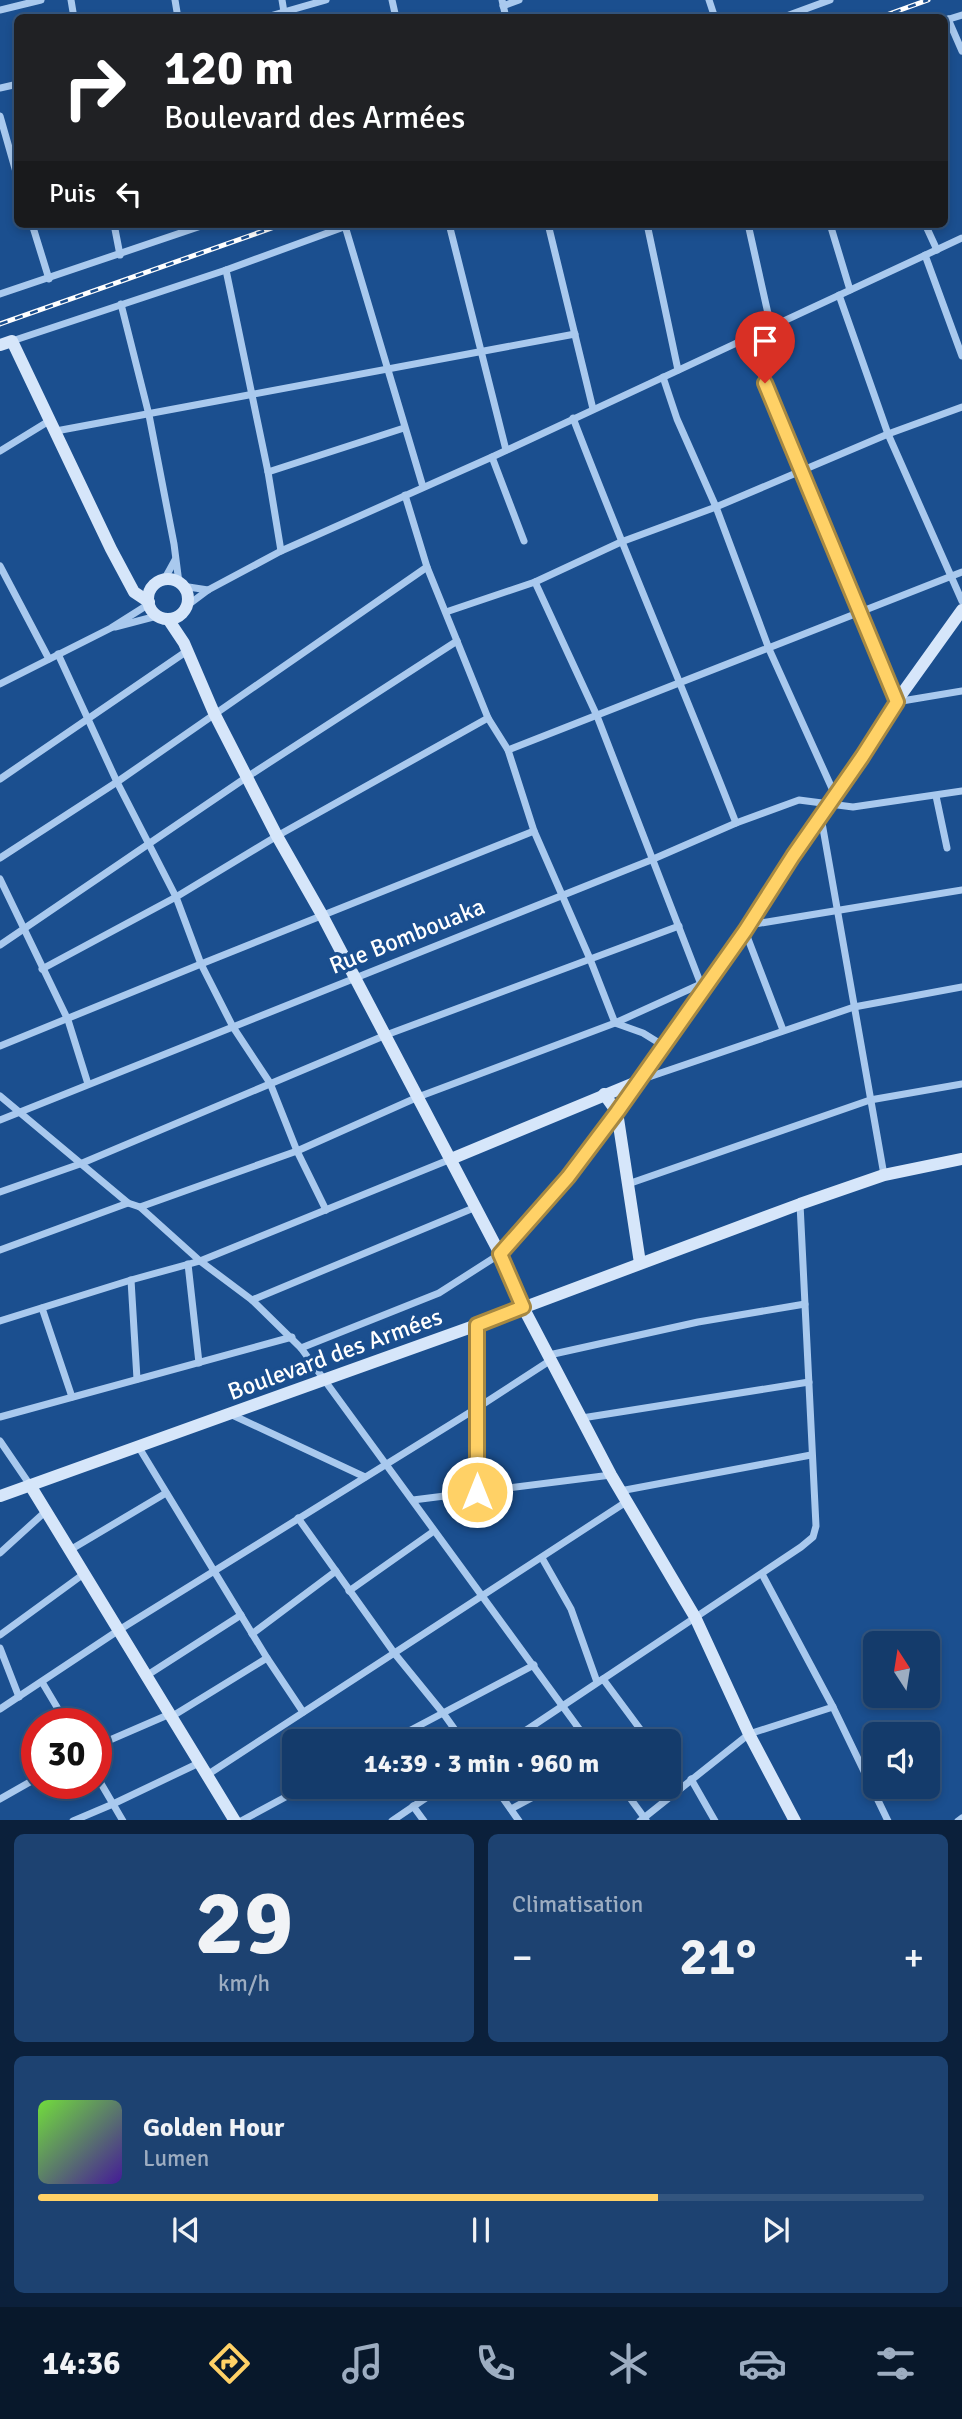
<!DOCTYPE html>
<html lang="fr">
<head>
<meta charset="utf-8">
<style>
  body { margin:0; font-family:Signika,sans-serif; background:#1d4271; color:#f1f3f6; height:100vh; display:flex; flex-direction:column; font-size:26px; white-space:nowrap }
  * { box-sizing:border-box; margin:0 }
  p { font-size:23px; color:#9dadc1 }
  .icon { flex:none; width:38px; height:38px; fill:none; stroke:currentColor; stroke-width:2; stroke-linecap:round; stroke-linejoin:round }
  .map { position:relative; height:1820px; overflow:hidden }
  .sheet { display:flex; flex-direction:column; gap:14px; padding:14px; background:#0b203b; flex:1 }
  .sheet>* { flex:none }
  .hud { position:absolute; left:14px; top:14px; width:934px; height:214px; border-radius:10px; box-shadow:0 4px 10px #0003,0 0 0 2px #33557e; background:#202124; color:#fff; overflow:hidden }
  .needle { width:46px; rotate:348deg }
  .fabs { position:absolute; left:863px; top:1631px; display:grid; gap:14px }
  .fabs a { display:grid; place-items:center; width:77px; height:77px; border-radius:10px; background:#143b6b; box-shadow:0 4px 10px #0003,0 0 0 2px #33557e; font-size:35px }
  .speed { position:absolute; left:21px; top:1708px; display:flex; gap:14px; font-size:35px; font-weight:700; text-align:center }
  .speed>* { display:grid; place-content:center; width:91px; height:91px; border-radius:50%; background:#143b6b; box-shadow:0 4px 10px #0003,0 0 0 2px #33557e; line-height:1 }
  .speed .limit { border:10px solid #d22; background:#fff; color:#111 }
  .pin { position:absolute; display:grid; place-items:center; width:60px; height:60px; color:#fff; margin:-72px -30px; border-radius:50% 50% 50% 0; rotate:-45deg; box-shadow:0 0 7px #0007 }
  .pin .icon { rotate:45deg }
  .me { position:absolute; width:77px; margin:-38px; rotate:0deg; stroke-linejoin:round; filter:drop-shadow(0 0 5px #0008) }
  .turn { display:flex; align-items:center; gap:24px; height:147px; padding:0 35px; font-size:32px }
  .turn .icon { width:91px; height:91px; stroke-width:2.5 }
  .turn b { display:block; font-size:49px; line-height:60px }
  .then { display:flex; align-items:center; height:66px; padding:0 35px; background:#0003; gap:14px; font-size:26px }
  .big { font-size:52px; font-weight:700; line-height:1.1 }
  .sheet .card { flex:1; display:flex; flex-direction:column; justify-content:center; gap:10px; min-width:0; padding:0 24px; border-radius:10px; background:#1d4271 }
  .sheet .dial { align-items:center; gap:0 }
  .dial b { font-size:91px; line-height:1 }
  .song { display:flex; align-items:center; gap:21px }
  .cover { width:84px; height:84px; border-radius:10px; background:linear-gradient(135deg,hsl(100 70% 55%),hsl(260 70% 35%)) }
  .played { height:7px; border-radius:4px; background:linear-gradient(90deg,#ffd166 70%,#33557e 70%) }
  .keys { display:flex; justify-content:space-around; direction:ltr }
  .heat { display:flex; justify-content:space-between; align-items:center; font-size:38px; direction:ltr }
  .sheet .tiles { flex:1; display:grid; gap:14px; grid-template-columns:1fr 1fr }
  .card:last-child { grid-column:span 2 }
  .trip { position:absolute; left:282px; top:1729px; width:399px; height:70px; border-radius:10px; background:#143b6b; box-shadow:0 4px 10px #0003,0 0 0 2px #33557e; font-weight:700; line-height:70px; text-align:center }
  .tabs { display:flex; height:112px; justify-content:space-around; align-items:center; background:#08182b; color:#9dadc1 }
  .tabs .icon { width:49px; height:49px }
  .tabs .current { color:#ffd166 }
  .tabs b { font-size:32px; color:#f1f3f6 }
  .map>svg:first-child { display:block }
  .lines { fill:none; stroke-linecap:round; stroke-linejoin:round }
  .street { stroke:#a9c9ee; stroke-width:7 }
  .secondary { stroke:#d6e6fa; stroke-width:12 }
  .rail-casing { stroke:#fff; stroke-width:5 }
  .rail { stroke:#1b4f8f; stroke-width:2.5; stroke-dasharray:8; stroke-linecap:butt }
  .route-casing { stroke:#a68842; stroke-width:18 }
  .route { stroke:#ffd166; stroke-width:12 }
  .labels { text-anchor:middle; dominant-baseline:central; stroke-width:7; stroke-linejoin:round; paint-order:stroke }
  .street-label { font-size:24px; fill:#fff; stroke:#1b4f8f }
</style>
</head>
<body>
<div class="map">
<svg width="962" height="1821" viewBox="0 0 962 1821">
  <rect width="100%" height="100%" fill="#1b4f8f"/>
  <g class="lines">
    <!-- street -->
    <g class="street">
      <polyline points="71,0 74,18"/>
      <polyline points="175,0 178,18"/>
      <polyline points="282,0 285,18"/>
      <polyline points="392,0 396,18"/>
      <polyline points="502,0 506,18"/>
      <polyline points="709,0 715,18"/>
      <polyline points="503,6 519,0"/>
      <polyline points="0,10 41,0"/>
      <polyline points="263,18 326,0"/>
      <polyline points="781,18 830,0"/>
      <polyline points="948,19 962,51"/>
      <polyline points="946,20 962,15"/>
      <polyline points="0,88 18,84"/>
      <polyline points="0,116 18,179"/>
      <polyline points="32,224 49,279"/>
      <polyline points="114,224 120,255"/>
      <polyline points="449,224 506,450"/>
      <polyline points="548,224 593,409"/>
      <polyline points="647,224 678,370"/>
      <polyline points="748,224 771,327"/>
      <polyline points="830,224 850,290"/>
      <polyline points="925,224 937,250"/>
      <polyline points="345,226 423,487"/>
      <polyline points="925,255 962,356"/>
      <polyline points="226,270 268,472 281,551"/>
      <polyline points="0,294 207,224"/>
      <polyline points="839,295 888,434 962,601"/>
      <polyline points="121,304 149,415 174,544 179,583"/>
      <polyline points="747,338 800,472 896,702 962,691"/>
      <polyline points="12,341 226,270 352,224"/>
      <polyline points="663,377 677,419 716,507 769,649 835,795"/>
      <path d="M573 418C625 554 683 687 736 823"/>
      <polyline points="56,431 575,334"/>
      <polyline points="0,451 49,421"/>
      <polyline points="492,457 524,541"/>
      <polyline points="268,472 404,428"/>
      <polyline points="405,495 427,567 457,641 488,718 508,750 534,831 590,959 615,1023 643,1033 664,1046"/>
      <polyline points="0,566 49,659"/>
      <polyline points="164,580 175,560"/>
      <polyline points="535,582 597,716 702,987"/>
      <polyline points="182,586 208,590"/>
      <polyline points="188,605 208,590 281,551 492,457 962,238"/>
      <polyline points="446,612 535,582 621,542 716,507 888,434 962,407"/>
      <polyline points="115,627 157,616"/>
      <polyline points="58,654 117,782 176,897 201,964 233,1027 270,1083 297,1151 326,1210"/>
      <polyline points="0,684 111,628 149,604"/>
      <polyline points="508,750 962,572"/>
      <polyline points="0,779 187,651"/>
      <polyline points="936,796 947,848"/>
      <polyline points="821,817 884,1175"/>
      <polyline points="0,858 117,782 427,567"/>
      <polyline points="0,879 68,1020 88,1084"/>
      <polyline points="749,925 962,890"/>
      <polyline points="745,931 783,1030"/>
      <polyline points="0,945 247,777 457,641"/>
      <polyline points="42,969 176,897 277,836 488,718"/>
      <polyline points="0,1046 201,964 534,831"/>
      <polyline points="640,1080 854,1007 962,987"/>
      <polyline points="0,1096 128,1203 140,1207 200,1261 252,1300 301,1348 588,1741"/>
      <polyline points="0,1120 651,860 736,823 799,800 853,807 962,791"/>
      <polyline points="628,1184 870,1100 962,1084"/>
      <polyline points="0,1192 80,1164 386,1035 679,926"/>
      <polyline points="140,1207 297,1151 418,1097 615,1023 701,984"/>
      <polyline points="0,1250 128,1203"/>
      <polyline points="188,1264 199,1363"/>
      <polyline points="131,1280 137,1379"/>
      <polyline points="252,1300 476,1207"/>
      <polyline points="42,1308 72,1397"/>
      <polyline points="0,1321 131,1280 200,1261 451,1159"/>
      <polyline points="477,1325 477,1492"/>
      <polyline points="301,1348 439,1293 500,1254"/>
      <polyline points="549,1355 698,1322 805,1304"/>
      <polyline points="230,1414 365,1477"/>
      <polyline points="0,1417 292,1337"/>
      <polyline points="582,1418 809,1382"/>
      <polyline points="0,1441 30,1485"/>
      <polyline points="138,1446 267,1658 303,1712"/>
      <polyline points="620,1491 811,1455"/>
      <polyline points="413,1500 611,1475"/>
      <polyline points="298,1518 395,1654 443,1713 463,1741"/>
      <polyline points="70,1550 166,1493"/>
      <polyline points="0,1553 46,1511"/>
      <polyline points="542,1558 571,1609 597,1682"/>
      <polyline points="349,1591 434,1531"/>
      <polyline points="252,1634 336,1571"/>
      <polyline points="0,1635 85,1573"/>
      <polyline points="0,1648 19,1697"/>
      <polyline points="146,1676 241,1615"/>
      <polyline points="603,1679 649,1741"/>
      <polyline points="42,1682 67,1724"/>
      <polyline points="833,1707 888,1821"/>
      <polyline points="0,1709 119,1630 477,1408 551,1360"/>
      <polyline points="171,1717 267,1658"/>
      <polyline points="390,1741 534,1665"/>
      <polyline points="510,1741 801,1547 813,1537 816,1526 800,1204"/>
      <polyline points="96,1746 170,1714"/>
      <polyline points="668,1768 682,1787"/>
      <polyline points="96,1775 123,1821"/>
      <polyline points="207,1775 626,1502"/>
      <polyline points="691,1779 715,1821"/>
      <polyline points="495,1787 519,1821"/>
      <polyline points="622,1787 646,1820"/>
      <polyline points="0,1799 37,1778"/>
      <polyline points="413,1806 424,1821"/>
      <polyline points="511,1809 552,1787"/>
      <polyline points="73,1821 113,1804 199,1763"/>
      <polyline points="241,1821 304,1787"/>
      <polyline points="392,1821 442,1787"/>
      <polyline points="640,1821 749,1734 833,1707 762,1574"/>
      <polyline points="958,1821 962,1818"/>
    </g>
    <!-- secondary -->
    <g class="secondary">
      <polyline points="0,345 12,341 111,549 134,592 149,602"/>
      <circle cx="168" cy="599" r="20"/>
      <polyline points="168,619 184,643 214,713 277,836 322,915 500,1254 523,1307 611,1475 695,1617 749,1734 795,1821"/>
      <polyline points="604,1094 617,1112 640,1263"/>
      <polyline points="451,1159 639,1081"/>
      <polyline points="500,1254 567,1177 617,1112 745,931 793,856 862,757 896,702 962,610"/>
      <polyline points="30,1485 235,1821"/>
      <polyline points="0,1496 477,1325 800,1204 884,1175 962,1159"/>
    </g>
    <defs>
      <g id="rail">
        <polyline points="878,18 928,0"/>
        <polyline points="0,324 283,224"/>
      </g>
    </defs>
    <!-- rail casing -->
    <use href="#rail" class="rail-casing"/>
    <!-- rail -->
    <use href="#rail" class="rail"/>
  </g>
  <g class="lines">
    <defs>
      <polyline id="route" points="477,1492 477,1325 523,1307 500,1254 568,1177 617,1112 745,931 793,856 862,757 897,702 765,383"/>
    </defs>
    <!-- route casing -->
    <use href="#route" class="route-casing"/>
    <!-- route -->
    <use href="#route" class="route"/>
  </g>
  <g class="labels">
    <!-- street labels -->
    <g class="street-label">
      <text transform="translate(407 936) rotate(-22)">Rue Bombouaka</text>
      <text transform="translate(335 1354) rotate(-20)">Boulevard des Armées</text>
    </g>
  </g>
</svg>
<div class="fabs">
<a><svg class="needle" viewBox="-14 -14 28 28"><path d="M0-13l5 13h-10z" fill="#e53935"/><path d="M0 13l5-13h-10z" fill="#9dadc1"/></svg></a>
<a><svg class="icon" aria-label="sound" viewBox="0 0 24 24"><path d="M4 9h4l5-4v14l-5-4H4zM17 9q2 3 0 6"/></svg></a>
</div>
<div class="speed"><div class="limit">30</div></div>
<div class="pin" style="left:765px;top:383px;background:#d93025"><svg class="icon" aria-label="arrive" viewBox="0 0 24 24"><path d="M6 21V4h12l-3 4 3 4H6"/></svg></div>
<svg class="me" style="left:477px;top:1492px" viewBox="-20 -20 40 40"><circle r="17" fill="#ffd166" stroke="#fff" stroke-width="3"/><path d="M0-11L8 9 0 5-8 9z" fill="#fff"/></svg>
<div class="trip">14:39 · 3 min · 960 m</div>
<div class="hud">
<div class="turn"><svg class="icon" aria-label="right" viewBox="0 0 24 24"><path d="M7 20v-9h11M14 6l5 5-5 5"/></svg><div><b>120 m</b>Boulevard des Armées</div></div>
<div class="then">Puis<svg class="icon" aria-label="left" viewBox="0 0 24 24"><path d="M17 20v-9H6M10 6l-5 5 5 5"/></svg></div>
</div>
</div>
<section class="sheet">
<div class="tiles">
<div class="card dial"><b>29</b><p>km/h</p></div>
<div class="card"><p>Climatisation</p>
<div class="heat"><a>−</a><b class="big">21°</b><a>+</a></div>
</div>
<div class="card">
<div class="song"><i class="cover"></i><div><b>Golden Hour</b><p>Lumen</p></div></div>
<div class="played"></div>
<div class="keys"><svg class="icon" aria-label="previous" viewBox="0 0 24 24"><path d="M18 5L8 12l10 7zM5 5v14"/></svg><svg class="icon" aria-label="pause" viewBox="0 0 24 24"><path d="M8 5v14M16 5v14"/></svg><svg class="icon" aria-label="next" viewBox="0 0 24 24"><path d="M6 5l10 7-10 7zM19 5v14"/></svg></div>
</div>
</div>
</section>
<nav class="tabs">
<b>14:36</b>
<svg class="icon current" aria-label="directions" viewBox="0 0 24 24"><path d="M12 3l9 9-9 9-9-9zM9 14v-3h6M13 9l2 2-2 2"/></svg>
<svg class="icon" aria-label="music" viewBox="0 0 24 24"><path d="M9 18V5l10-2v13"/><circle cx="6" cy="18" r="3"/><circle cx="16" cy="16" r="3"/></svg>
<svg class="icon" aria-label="phone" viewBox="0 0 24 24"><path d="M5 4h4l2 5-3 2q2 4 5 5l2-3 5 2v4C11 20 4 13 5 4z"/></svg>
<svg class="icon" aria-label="climate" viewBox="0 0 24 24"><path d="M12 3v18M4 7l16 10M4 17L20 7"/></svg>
<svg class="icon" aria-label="car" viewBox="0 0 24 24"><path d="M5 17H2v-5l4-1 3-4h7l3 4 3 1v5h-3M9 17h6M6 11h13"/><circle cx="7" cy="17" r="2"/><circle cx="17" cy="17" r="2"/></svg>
<svg class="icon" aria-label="filters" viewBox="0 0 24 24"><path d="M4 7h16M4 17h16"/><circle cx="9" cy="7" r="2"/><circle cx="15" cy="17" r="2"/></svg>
</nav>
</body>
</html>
